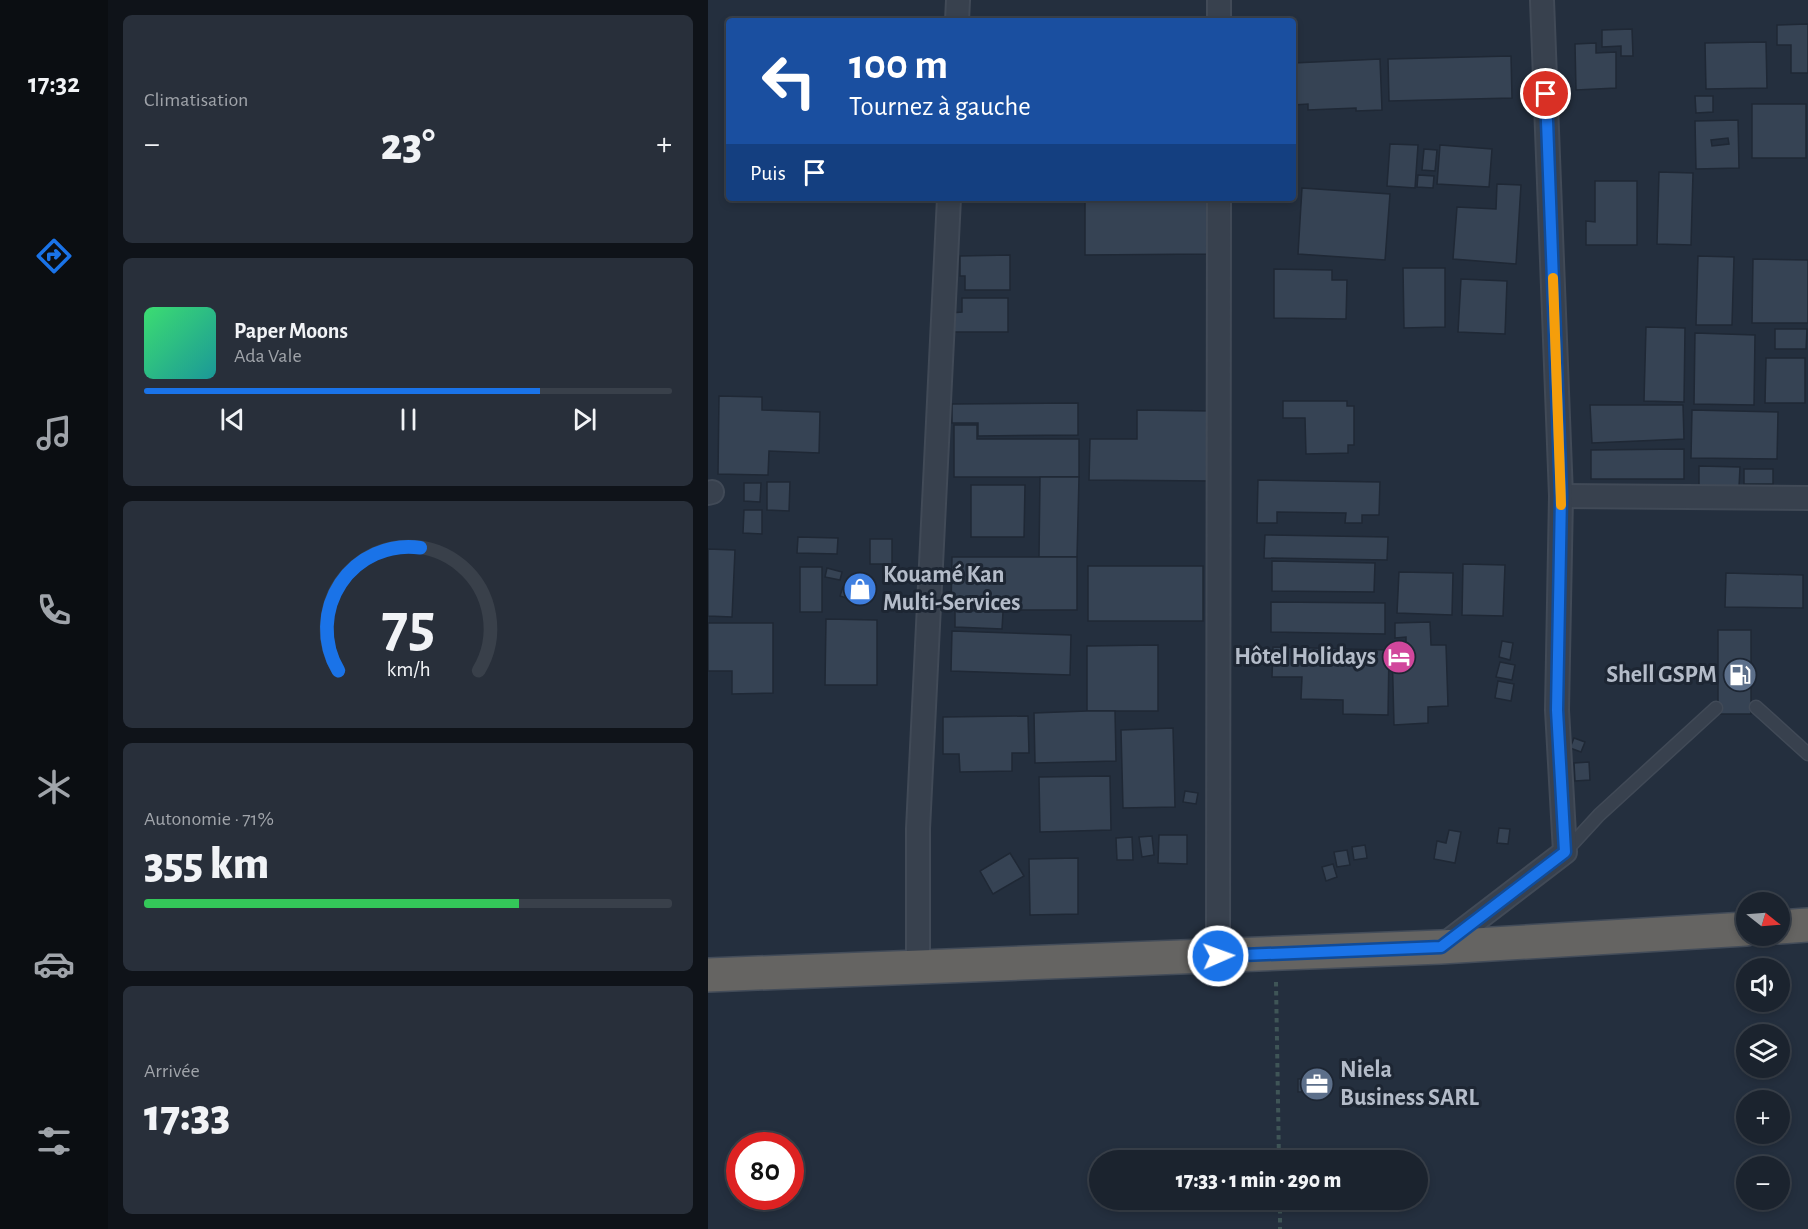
<!DOCTYPE html>
<html lang="fr">
<head>
<meta charset="utf-8">
<style>
  body { margin:0; font-family:"Alegreya Sans",sans-serif; background:#282f3a; color:#f1f3f6; height:100vh; display:flex; flex-direction:column; font-size:22px; white-space:nowrap }
  * { box-sizing:border-box; margin:0 }
  p { font-size:20px; color:#a0a4aa }
  .icon { flex:none; width:33px; height:33px; fill:none; stroke:currentColor; stroke-width:2; stroke-linecap:round; stroke-linejoin:round }
  .map { position:relative; flex:1; overflow:hidden }
  .sheet { display:flex; flex-direction:column; gap:15px; padding:15px; background:#0f1319; width:600px }
  .sheet>* { flex:none }
  .guide { position:absolute; left:18px; top:18px; width:570px; height:183px; border-radius:6px; box-shadow:0 3px 9px #0003,0 0 0 2px #39404a; background:#1a4fa0; color:#fff; overflow:hidden }
  .needle { width:39px; rotate:107deg }
  .fabs { position:absolute; left:1028px; top:892px; display:grid; gap:12px }
  .fabs a { display:grid; place-items:center; width:54px; height:54px; border-radius:50%; background:#1b232e; box-shadow:0 3px 9px #0003,0 0 0 2px #39404a; font-size:30px }
  .speed { position:absolute; left:18px; top:1132px; display:flex; gap:12px; font-size:30px; font-weight:700; text-align:center }
  .speed>* { display:grid; place-content:center; width:78px; height:78px; border-radius:50%; background:#1b232e; box-shadow:0 3px 9px #0003,0 0 0 2px #39404a; line-height:1 }
  .speed .limit { border:9px solid #d22; background:#fff; color:#111 }
  .pin { position:absolute; display:grid; place-items:center; width:51px; height:51px; color:#fff; margin:-26px; border:3px solid #fff; border-radius:50%; box-shadow:0 2px 6px #0007 }
  .me { position:absolute; width:66px; margin:-33px; rotate:88deg; stroke-linejoin:round; filter:drop-shadow(0 0 4px #0008) }
  .turn { display:flex; align-items:center; gap:21px; height:126px; padding:0 24px; font-size:27px }
  .turn .icon { width:78px; height:78px; stroke-width:2.5 }
  .turn b { display:block; font-size:42px; line-height:51px }
  .then { display:flex; align-items:center; height:57px; padding:0 24px; background:#0003; gap:12px; font-size:22px }
  .big { font-size:45px; font-weight:800; line-height:1.1 }
  .sheet .card { flex:1; display:flex; flex-direction:column; justify-content:center; gap:9px; min-width:0; padding:0 21px; border-radius:9px; background:#282f3a }
  .sheet .dial { align-items:center; gap:0 }
  .dial svg { height:156px; overflow:visible; fill:none; stroke:#39404a; stroke-width:7; stroke-linecap:round; text-anchor:middle }
  .dial text { fill:#f1f3f6; stroke:none }
  .song { display:flex; align-items:center; gap:18px }
  .cover { width:72px; height:72px; border-radius:9px; background:linear-gradient(135deg,hsl(140 70% 55%),hsl(180 70% 35%)) }
  .played { height:6px; border-radius:3px; background:linear-gradient(90deg,#1a73e8 75%,#39404a 75%) }
  .keys { display:flex; justify-content:space-around; direction:ltr }
  .heat { display:flex; justify-content:space-between; align-items:center; font-size:33px; direction:ltr }
  .charge { height:9px; border-radius:4px; background:linear-gradient(90deg,#34c759 71%,#39404a 0) }
  .trip { position:absolute; left:381px; top:1150px; width:339px; height:60px; border-radius:30px; background:#1b232e; box-shadow:0 3px 9px #0003,0 0 0 2px #39404a; font-weight:800; line-height:60px; text-align:center }
  main { display:flex; flex:1; min-height:0 }
  .tab-bar { display:flex; flex-direction:column; width:108px; justify-content:space-around; align-items:center; background:#0b0e12; color:#a0a4aa }
  .tab-bar .icon { width:42px; height:42px }
  .tab-bar .on { color:#1a73e8 }
  .tab-bar b { font-size:27px; color:#f1f3f6 }
  .map>svg:first-child { display:block }
  .building { fill:#364354; stroke:#1f2835; stroke-width:1.5; fill-rule:evenodd }
  .lines { fill:none; stroke-linecap:round; stroke-linejoin:round }
  .service-casing { stroke:#414a57; stroke-width:15 }
  .minor-casing { stroke:#414a57; stroke-width:26 }
  .trunk-casing { stroke:#434c59; stroke-width:36 }
  .path { stroke:#3f5557; stroke-width:4; stroke-dasharray:4.5 4.5; stroke-linecap:butt }
  .service { stroke:#38414e; stroke-width:12 }
  .minor { stroke:#38414e; stroke-width:22 }
  .trunk { stroke:#656462; stroke-width:33 }
  .route-casing { stroke:#114b97; stroke-width:15 }
  .route { stroke:#1a73e8; stroke-width:10 }
  .slow { stroke:#f59e0b; stroke-width:10 }
  .labels { text-anchor:middle; dominant-baseline:central; stroke-width:6; stroke-linejoin:round; paint-order:stroke }
  .poi-label { font-size:24px; font-weight:bold; fill:#b4bcc9; stroke:#1d2633; text-anchor:start }
</style>
</head>
<body>
<main>
<nav class="tab-bar">
<b>17:32</b>
<svg class="icon on" aria-label="directions" viewBox="0 0 24 24"><path d="M12 3l9 9-9 9-9-9zM9 14v-3h6M13 9l2 2-2 2"/></svg>
<svg class="icon" aria-label="music" viewBox="0 0 24 24"><path d="M9 18V5l10-2v13"/><circle cx="6" cy="18" r="3"/><circle cx="16" cy="16" r="3"/></svg>
<svg class="icon" aria-label="phone" viewBox="0 0 24 24"><path d="M5 4h4l2 5-3 2q2 4 5 5l2-3 5 2v4C11 20 4 13 5 4z"/></svg>
<svg class="icon" aria-label="climate" viewBox="0 0 24 24"><path d="M12 3v18M4 7l16 10M4 17L20 7"/></svg>
<svg class="icon" aria-label="car" viewBox="0 0 24 24"><path d="M5 17H2v-5l4-1 3-4h7l3 4 3 1v5h-3M9 17h6M6 11h13"/><circle cx="7" cy="17" r="2"/><circle cx="17" cy="17" r="2"/></svg>
<svg class="icon" aria-label="filters" viewBox="0 0 24 24"><path d="M4 7h16M4 17h16"/><circle cx="9" cy="7" r="2"/><circle cx="15" cy="17" r="2"/></svg>
</nav>
<section class="sheet">
<div class="card"><p>Climatisation</p>
<div class="heat"><a>−</a><b class="big">23°</b><a>+</a></div>
</div>
<div class="card">
<div class="song"><i class="cover"></i><div><b>Paper Moons</b><p>Ada Vale</p></div></div>
<div class="played"></div>
<div class="keys"><svg class="icon" aria-label="previous" viewBox="0 0 24 24"><path d="M18 5L8 12l10 7zM5 5v14"/></svg><svg class="icon" aria-label="pause" viewBox="0 0 24 24"><path d="M8 5v14M16 5v14"/></svg><svg class="icon" aria-label="next" viewBox="0 0 24 24"><path d="M6 5l10 7-10 7zM19 5v14"/></svg></div>
</div>
<div class="card dial"><svg viewBox="0 0 100 80">
<path d="M14 69A42 42 0 1 1 86 69"/>
<path d="M14 69A42 42 0 0 1 56 6" stroke="#1a73e8"/>
<text x="50" y="56" font-size="32" font-weight="700">75</text>
<text x="50" y="72" font-size="11">km/h</text>
</svg></div>
<div class="card"><p>Autonomie · 71%</p><b class="big">355 km</b><div class="charge"></div></div>
<div class="card"><p>Arrivée</p><b class="big">17:33</b></div>
</section>
<div class="map">
<svg width="1100" height="1229" viewBox="0 0 1100 1229">
  <rect width="100%" height="100%" fill="#242f3e"/>
  <!-- building -->
  <g class="building">
    <polygon points="1100,24 1100,73 1083,73 1083,45 1069,45 1069,25"/>
    <polygon points="924,29 925,56 913,56 913,46 894,47 894,30"/>
    <polygon points="1058,42 1059,88 998,89 997,43"/>
    <polygon points="888,43 888,53 908,52 908,88 868,90 867,44"/>
    <polygon points="803,56 804,98 681,101 680,59"/>
    <polygon points="672,59 674,110 648,111 648,108 600,110 600,104 585,105 585,63"/>
    <polygon points="987,96 1005,96 1005,112 988,113"/>
    <rect x="1044" y="104" width="54" height="54"/>
    <path d="M1030 120 1031 168 988 169 987 121ZM1020 138 1021 144 1004 146 1003 140Z"/>
    <polygon points="682,144 710,145 707,188 679,186"/>
    <polygon points="732,145 784,149 781,187 729,184"/>
    <polygon points="716,149 729,150 727,171 714,170"/>
    <polygon points="951,172 985,173 983,245 949,244"/>
    <polygon points="710,175 726,176 725,188 709,187"/>
    <polygon points="887,181 929,181 929,245 878,245 878,221 887,222"/>
    <polygon points="789,184 813,185 808,264 745,259 749,207 788,209"/>
    <polygon points="594,188 682,194 677,260 590,254"/>
    <polygon points="377,198 500,198 501,254 377,255"/>
    <polygon points="302,255 302,290 257,290 257,276 252,276 252,256"/>
    <polygon points="990,256 1026,257 1024,325 988,325"/>
    <polygon points="1045,259 1100,260 1100,323 1044,323"/>
    <polygon points="695,268 737,268 737,327 696,328"/>
    <polygon points="566,269 624,270 624,280 639,280 638,319 566,318"/>
    <polygon points="753,279 799,281 797,334 750,332"/>
    <polygon points="254,298 300,298 300,332 242,332 242,313 254,312"/>
    <polygon points="938,327 977,328 976,402 936,401"/>
    <polygon points="1067,329 1099,329 1098,349 1067,349"/>
    <polygon points="987,333 1047,335 1046,405 986,404"/>
    <polygon points="1058,358 1097,358 1097,403 1057,403"/>
    <polygon points="11,396 54,397 54,410 112,412 111,453 61,451 60,475 10,474"/>
    <polygon points="575,401 639,401 639,406 646,406 646,445 640,445 640,453 598,454 597,418 575,418"/>
    <polygon points="370,403 370,435 270,436 270,423 244,423 244,404"/>
    <polygon points="882,405 975,405 976,439 884,443"/>
    <polygon points="429,410 505,411 504,481 381,480 382,439 429,439"/>
    <polygon points="984,410 1070,412 1069,459 983,458"/>
    <polygon points="246,425 269,425 269,439 371,439 371,477 246,477"/>
    <polygon points="976,449 976,479 883,479 883,450"/>
    <polygon points="991,466 1032,467 1031,487 991,486"/>
    <rect x="1036" y="469" width="29" height="15"/>
    <polygon points="332,477 371,477 369,557 331,557"/>
    <polygon points="550,480 672,482 671,515 654,515 654,523 637,523 638,513 569,512 569,523 549,523"/>
    <polygon points="59,482 82,482 81,511 59,510"/>
    <polygon points="36,483 53,483 52,502 36,501"/>
    <polygon points="263,485 317,485 316,537 263,537"/>
    <polygon points="36,510 54,510 54,534 35,533"/>
    <polygon points="557,535 680,537 679,560 556,558"/>
    <polygon points="90,537 130,538 129,554 89,553"/>
    <rect x="162" y="539" width="22" height="25"/>
    <polygon points="0,549 27,550 24,617 0,616"/>
    <polygon points="244,557 369,557 369,610 243,610"/>
    <polygon points="564,561 667,563 666,592 564,591"/>
    <polygon points="755,564 797,565 795,616 754,615"/>
    <rect x="380" y="566" width="115" height="55"/>
    <rect x="92" y="567" width="22" height="45"/>
    <polygon points="119,568 134,572 132,580 117,577"/>
    <polygon points="691,572 745,573 744,615 689,613"/>
    <polygon points="1018,573 1095,575 1095,608 1017,607"/>
    <polygon points="135,587 145,590 142,599 132,596"/>
    <polygon points="563,602 677,603 677,634 563,632"/>
    <polygon points="247,610 295,612 294,629 247,627"/>
    <polygon points="118,619 169,620 169,685 117,685"/>
    <polygon points="722,622 723,645 738,645 740,706 720,707 720,723 686,725 684,646 698,645 698,637 687,638 687,623"/>
    <polygon points="0,623 65,623 65,693 24,694 24,671 0,671"/>
    <rect x="1010" y="630" width="33" height="84"/>
    <polygon points="244,631 363,635 362,675 243,671"/>
    <polygon points="794,641 805,643 802,660 791,657"/>
    <polygon points="450,645 450,711 379,711 379,646"/>
    <polygon points="565,647 681,650 680,715 635,714 635,700 593,699 594,677 564,677"/>
    <polygon points="792,662 807,665 804,680 788,677"/>
    <polygon points="790,681 806,684 803,701 787,698"/>
    <polygon points="379,711 407,711 408,761 327,763 326,713"/>
    <polygon points="320,716 321,753 304,753 304,771 252,772 251,754 235,754 235,717"/>
    <polygon points="465,728 467,807 415,808 413,730"/>
    <polygon points="866,738 877,742 873,752 862,748"/>
    <polygon points="881,762 882,780 867,781 866,763"/>
    <polygon points="402,776 403,830 332,832 331,777"/>
    <polygon points="477,791 490,793 488,804 475,802"/>
    <polygon points="791,828 802,829 800,844 789,843"/>
    <polygon points="741,830 753,832 747,863 726,859 729,841 738,843"/>
    <polygon points="451,835 479,835 479,864 450,863"/>
    <polygon points="444,836 446,855 434,857 431,837"/>
    <polygon points="424,837 425,860 409,860 408,838"/>
    <polygon points="657,845 659,858 646,860 644,847"/>
    <polygon points="639,850 642,865 629,867 626,852"/>
    <polygon points="302,853 316,876 285,894 272,871"/>
    <polygon points="370,858 370,914 322,915 321,859"/>
    <polygon points="625,864 629,877 618,881 614,867"/>
    <polygon points="623,1077 624,1091 590,1092 590,1079"/>
  </g>
  <g class="lines">
    <defs>
      <g id="service">
        <polyline points="1048,707 1100,754"/>
        <polyline points="857,852 891,815 1008,708"/>
      </g>
      <g id="minor">
        <polyline points="249,21 250,0"/>
        <polyline points="511,21 511,0"/>
        <polyline points="0,493 4,492"/>
        <polyline points="853,496 1100,498"/>
        <polyline points="733,947 857,852 849,710 853,496 834,0"/>
        <polyline points="510,956 511,198"/>
        <polyline points="210,967 210,829 241,198"/>
      </g>
      <g id="trunk">
        <polyline points="1071,927 1100,925"/>
        <polyline points="0,975 733,947 1038,929"/>
      </g>
    </defs>
    <!-- service casing -->
    <use href="#service" class="service-casing"/>
    <!-- minor casing -->
    <use href="#minor" class="minor-casing"/>
    <!-- trunk casing -->
    <use href="#trunk" class="trunk-casing"/>
    <!-- path -->
    <g class="path">
      <polyline points="568,982 571,1161"/>
      <polyline points="572,1200 572,1229"/>
    </g>
    <!-- service -->
    <use href="#service" class="service"/>
    <!-- minor -->
    <use href="#minor" class="minor"/>
    <!-- trunk -->
    <use href="#trunk" class="trunk"/>
  </g>
  <g class="lines">
    <defs>
      <polyline id="route" points="510,956 733,947 857,852 849,710 853,496 838,94"/>
    </defs>
    <!-- route casing -->
    <use href="#route" class="route-casing"/>
    <!-- route -->
    <use href="#route" class="route"/>
    <!-- slow -->
    <polyline class="slow" points="845,278 853,505"/>
  </g>
  <!-- icons -->
  <defs>
    <symbol id="shop-disc" viewBox="-11 -11 22 22"><circle r="9.5" fill="#3f7fe0" stroke="#1d2633"/><path d="M-5-2.5h2.3a2.7 3.5 0 0 1 5.4 0H5L5.5 6h-11ZM-1.5-2.5h3a1.5 2.3 0 0 0-3 0Z" fill="#fff"/></symbol>
    <symbol id="hotel-disc" viewBox="-11 -11 22 22"><circle r="9.5" fill="#d1479c" stroke="#1d2633"/><path d="M-6-4.5h1.5V1H6V5H4.5V3h-9V5H-6ZM-4 0a1.8 1.8 0 1 1 3.6 0ZM.5 0V-2.5h3Q6-2.5 6 0Z" fill="#fff"/></symbol>
    <symbol id="fuel-disc" viewBox="-11 -11 22 22"><circle r="9.5" fill="#5c6f8a" stroke="#1d2633"/><path d="M-5.5-6h7V0h2V4h1.3V-2.5L3-4.5l.8-.8L6-3V5H2.5V1h-1V6h-7ZM-4.2-4.7v3.2H.2V-4.7Z" fill="#fff"/></symbol>
    <symbol id="office-disc" viewBox="-11 -11 22 22"><circle r="9.5" fill="#5c6f8a" stroke="#1d2633"/><path d="M-6-3h4V-5.5h4V-3h4V5H-6ZM-1-4.5V-3h2v-1.5ZM-6 0V1H6V0Z" fill="#fff"/></symbol>
  </defs>
  <g fill-rule="evenodd">
    <use href="#shop-disc" x="133" y="570" width="38" height="38"/>
    <use href="#hotel-disc" x="672" y="638" width="38" height="38"/>
    <use href="#fuel-disc" x="1013" y="656" width="38" height="38"/>
    <use href="#office-disc" x="590" y="1065" width="38" height="38"/>
  </g>
  <g class="labels">
    <!-- poi labels -->
    <g class="poi-label">
      <text x="175" y="575">Kouamé Kan<tspan x="175" dy="28">Multi-Services</tspan></text>
      <text x="668" y="657" text-anchor="end">Hôtel Holidays</text>
      <text x="1009" y="675" text-anchor="end">Shell GSPM</text>
      <text x="632" y="1070">Niela<tspan x="632" dy="28">Business SARL</tspan></text>
    </g>
  </g>
</svg>
<div class="fabs">
<a><svg class="needle" viewBox="-14 -14 28 28"><path d="M0-13l5 13h-10z" fill="#e53935"/><path d="M0 13l5-13h-10z" fill="#a0a4aa"/></svg></a>
<a><svg class="icon" aria-label="sound" viewBox="0 0 24 24"><path d="M4 9h4l5-4v14l-5-4H4zM17 9q2 3 0 6"/></svg></a>
<a><svg class="icon" aria-label="layers" viewBox="0 0 24 24"><path d="M12 4l9 5-9 5-9-5zM3 14l9 5 9-5"/></svg></a>
<a>+</a>
<a>−</a>
</div>
<div class="speed"><div class="limit">80</div></div>
<div class="pin" style="left:838px;top:94px;background:#d93025"><svg class="icon" aria-label="arrive" viewBox="0 0 24 24"><path d="M6 21V4h12l-3 4 3 4H6"/></svg></div>
<svg class="me" style="left:510px;top:956px" viewBox="-20 -20 40 40"><circle r="17" fill="#1a73e8" stroke="#fff" stroke-width="3"/><path d="M0-11L8 9 0 5-8 9z" fill="#fff"/></svg>
<div class="trip">17:33 · 1 min · 290 m</div>
<div class="guide">
<div class="turn"><svg class="icon" aria-label="left" viewBox="0 0 24 24"><path d="M17 20v-9H6M10 6l-5 5 5 5"/></svg><div><b>100 m</b>Tournez à gauche</div></div>
<div class="then">Puis<svg class="icon" aria-label="arrive" viewBox="0 0 24 24"><path d="M6 21V4h12l-3 4 3 4H6"/></svg></div>
</div>
</div>
</main>
</body>
</html>
